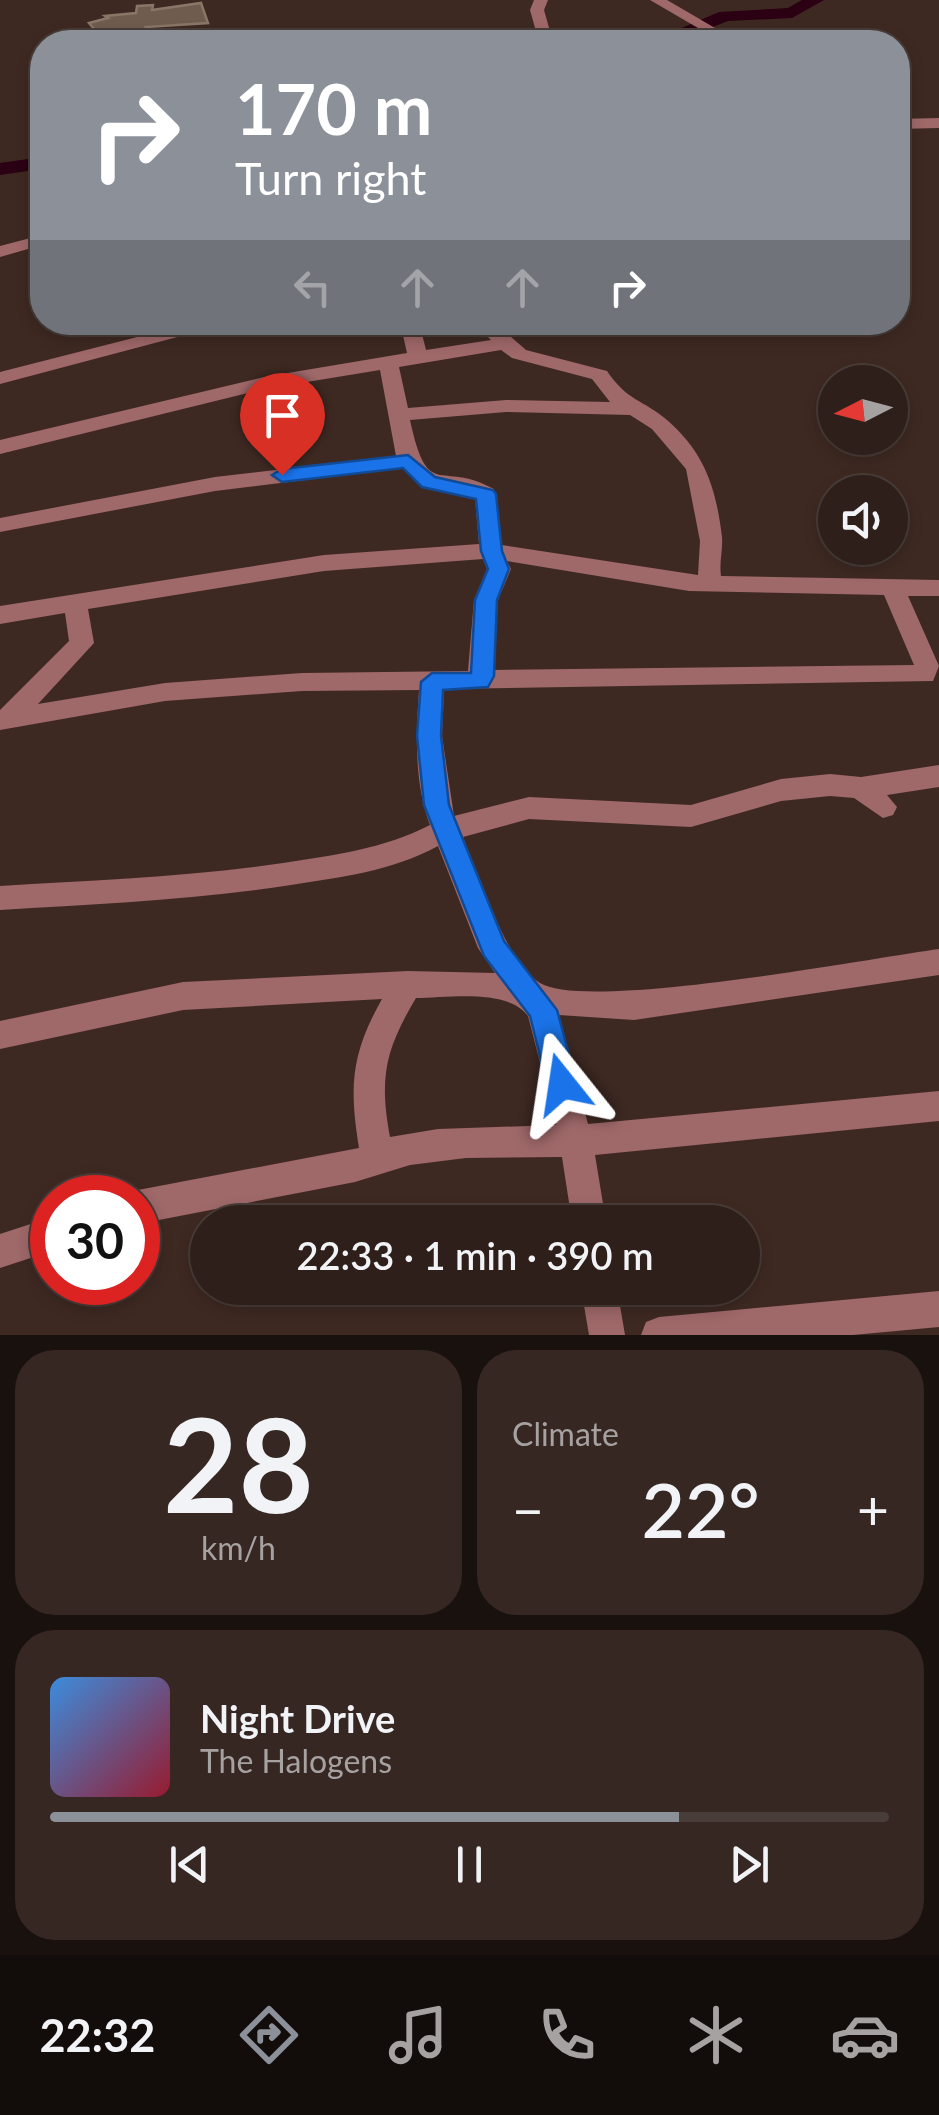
<!DOCTYPE html>
<html lang="en">
<head>
<meta charset="utf-8">
<style>
  body { margin:0; font-family:Lato,sans-serif; background:#362723; color:#f1f3f6; height:100vh; display:flex; flex-direction:column; font-size:38px; white-space:nowrap }
  * { box-sizing:border-box; margin:0 }
  p { font-size:32px; color:#a7a2a2 }
  .icon { flex:none; width:55px; height:55px; fill:none; stroke:currentColor; stroke-width:2; stroke-linecap:round; stroke-linejoin:round }
  .map { position:relative; height:1335px; overflow:hidden }
  .sheet { display:flex; flex-direction:column; gap:15px; padding:15px; background:#19110e; flex:1 }
  .sheet>* { flex:none }
  .top-card { position:absolute; left:30px; top:30px; width:880px; height:305px; border-radius:40px; box-shadow:0 5px 15px #0003,0 0 0 2px #493d39; background:#8c9099; color:#fff; overflow:hidden }
  .needle { width:65px; rotate:264deg }
  .tools { position:absolute; left:818px; top:365px; display:grid; gap:20px }
  .tools a { display:grid; place-items:center; width:90px; height:90px; border-radius:50%; background:#2e1f1a; box-shadow:0 5px 15px #0003,0 0 0 2px #493d39; font-size:50px }
  .speed { position:absolute; left:30px; top:1175px; display:flex; gap:20px; font-size:50px; font-weight:700; text-align:center }
  .speed>* { display:grid; place-content:center; width:130px; height:130px; border-radius:50%; background:#2e1f1a; box-shadow:0 5px 15px #0003,0 0 0 2px #493d39; line-height:1 }
  .speed .limit { border:15px solid #d22; background:#fff; color:#111 }
  .pin { position:absolute; display:grid; place-items:center; width:85px; height:85px; color:#fff; margin:-102px -42px; border-radius:50% 50% 50% 0; rotate:-45deg; box-shadow:0 0 10px #0007 }
  .pin .icon { rotate:45deg }
  .me { position:absolute; width:110px; margin:-55px; rotate:345deg; stroke-linejoin:round; filter:drop-shadow(0 0 8px #0008) }
  .turn { display:flex; align-items:center; gap:35px; height:210px; padding:0 40px; font-size:45px }
  .turn .icon { width:130px; height:130px; stroke-width:2.5 }
  .turn b { display:block; font-size:70px; line-height:85px }
  .lanes { display:flex; align-items:center; height:95px; padding:0 40px; background:#0003; justify-content:center; gap:50px; direction:ltr }
  .lanes .off { opacity:.35 }
  .big { font-size:75px; font-weight:600; line-height:1.1 }
  .sheet .tile { flex:1; display:flex; flex-direction:column; justify-content:center; gap:15px; min-width:0; padding:0 35px; border-radius:40px; background:#362723 }
  .sheet .dial { align-items:center; gap:0 }
  .dial b { font-size:130px; line-height:1 }
  .song { display:flex; align-items:center; gap:30px }
  .cover { width:120px; height:120px; border-radius:15px; background:linear-gradient(135deg,hsl(210 70% 55%),hsl(350 70% 35%)) }
  .played { height:10px; border-radius:5px; background:linear-gradient(90deg,#8c9099 75%,#493d39 75%) }
  .keys { display:flex; justify-content:space-around; direction:ltr }
  .heat { display:flex; justify-content:space-between; align-items:center; font-size:55px; direction:ltr }
  .sheet .tiles { flex:1; display:grid; gap:15px; grid-template-columns:1fr 1fr }
  .tile:last-child { grid-column:span 2 }
  .trip { position:absolute; left:190px; top:1205px; width:570px; height:100px; border-radius:50px; background:#2e1f1a; box-shadow:0 5px 15px #0003,0 0 0 2px #493d39; font-weight:600; line-height:100px; text-align:center }
  .tabs { display:flex; height:160px; justify-content:space-around; align-items:center; background:#120c0a; color:#a7a2a2 }
  .tabs .icon { width:70px; height:70px }
  .tabs .current { color:#8c9099 }
  .tabs b { font-size:45px; color:#f1f3f6 }
  .map>svg:first-child { display:block }
  .lines { fill:none; stroke-linecap:round; stroke-linejoin:round }
  .river { fill:#2a0012; fill-rule:evenodd }
  .building { fill:#6f5c4e; stroke:#8a7667; stroke-width:2.5 }
  .minor { fill:#9f6869; fill-rule:evenodd }
  .route { fill:#1a73e8; stroke:#114b97; stroke-width:2.5 }
</style>
</head>
<body>
<div class="map">
<svg width="939" height="1335" viewBox="0 0 939 1335">
  <rect width="100%" height="100%" fill="#3e2922"/>
  <g class="lines">
    <!-- river -->
    <g class="river">
      <polygon points="802,0 824,0 792,18 728,21 674,42 649,42 719,12 788,8"/>
      <polygon points="42,157 42,169 0,175 0,163"/>
    </g>
  </g>
  <!-- building -->
  <polygon class="building" points="201,3 208,23 146,27 153,36 105,42 89,23 108,18 105,16 136,13 137,6 153,5 152,10"/>
  <g class="lines">
    <!-- minor -->
    <g class="minor">
      <polygon points="534,0 548,0 544,10 553,42 539,42 530,10"/>
      <polygon points="650,0 667,0 739,42 722,42"/>
      <polygon points="939,118 939,128 898,129 898,119"/>
      <polygon points="898,139 906,144 908,155 898,156"/>
      <polygon points="42,235 42,245 0,257 0,246"/>
      <polygon points="196,322 234,322 0,384 0,372"/>
      <path d="M400 322H419L426 350 491 340 473 322H494L526 350 607 371C627 401 642 399 667 420 705 453 716 488 722 537 723 550 719 562 721 576L939 580V596H908L939 666 933 681 444 689 442 736 454 816 529 797 691 805 781 779 830 774 861 777 939 765V787L887 795 897 807 893 815 883 818 854 798 830 796 781 801 691 827 529 819 463 837C478 873 506 963 540 983 586 1012 872 958 939 949V975L634 1020 559 1015 588 1124 939 1091V1121L595 1155 606 1222H572L562 1157 466 1158 410 1165 355 1182 138 1224V1198H125L138 1190 359 1148C349 1086 351 1054 382 999L183 1010 0 1049V1021L183 982 408 971 495 973 478 948 438 846C392 871 342 877 291 885 194 900 97 904 0 910V886C94 880 189 877 283 863 335 855 383 849 430 825 414 783 416 734 419 690L302 691 165 701 0 730V710L69 641 65 613 0 624V606L324 555 479 544 475 497 419 484 403 468 215 491 0 532V518L215 477 396 456 380 370 264 389 0 454V440L264 377 407 353ZM501 350 512 358 592 379 610 402 506 400 408 408 399 367ZM506 412 630 415 652 429 686 469 700 541 698 575 502 545 494 489C439 459 428 503 410 420ZM483 559 487 569 474 600 468 671 302 673 165 683 38 704 94 643 88 609 324 571ZM507 561 689 591 884 595 914 665 493 670 498 600 511 569ZM416 998C448 998 507 988 528 1016L556 1125 438 1129 390 1137C379 1078 385 1050 416 998Z"/>
      <polygon points="52,1217 52,1251 0,1268 0,1234"/>
      <polygon points="581,1288 617,1288 625,1335 589,1335"/>
      <polygon points="939,1291 939,1327 853,1335 641,1335 646,1322 659,1317"/>
    </g>
  </g>
  <!-- route -->
  <polygon class="route" points="408,455 435,477 493,490 496,494 502,551 509,569 497,600 494,676 488,687 443,690 441,736 449,805 504,941 557,1010 577,1084 572,1093 562,1097 552,1093 547,1084 530,1016 484,956 424,805 417,736 421,682 432,673 471,673 475,600 488,569 481,551 476,499 422,487 403,468 282,482 272,475 282,469"/>
</svg>
<div class="tools">
<a><svg class="needle" viewBox="-14 -14 28 28"><path d="M0-13l5 13h-10z" fill="#e53935"/><path d="M0 13l5-13h-10z" fill="#a7a2a2"/></svg></a>
<a><svg class="icon" aria-label="sound" viewBox="0 0 24 24"><path d="M4 9h4l5-4v14l-5-4H4zM17 9q2 3 0 6"/></svg></a>
</div>
<div class="speed"><div class="limit">30</div></div>
<div class="pin" style="left:282px;top:475px;background:#d93025"><svg class="icon" aria-label="arrive" viewBox="0 0 24 24"><path d="M6 21V4h12l-3 4 3 4H6"/></svg></div>
<svg class="me" style="left:562px;top:1084px" viewBox="-20 -20 40 40"><path d="M0-17L14 15 0 8-14 15z" fill="#1a73e8" stroke="#fff" stroke-width="4"/></svg>
<div class="trip">22:33 · 1 min · 390 m</div>
<div class="top-card">
<div class="turn"><svg class="icon" aria-label="right" viewBox="0 0 24 24"><path d="M7 20v-9h11M14 6l5 5-5 5"/></svg><div><b>170 m</b>Turn right</div></div>
<div class="lanes"><svg class="icon off" aria-label="left" viewBox="0 0 24 24"><path d="M17 20v-9H6M10 6l-5 5 5 5"/></svg><svg class="icon off" aria-label="ahead" viewBox="0 0 24 24"><path d="M12 20V5M6 11l6-6 6 6"/></svg><svg class="icon off" aria-label="ahead" viewBox="0 0 24 24"><path d="M12 20V5M6 11l6-6 6 6"/></svg><svg class="icon" aria-label="right" viewBox="0 0 24 24"><path d="M7 20v-9h11M14 6l5 5-5 5"/></svg></div>
</div>
</div>
<section class="sheet">
<div class="tiles">
<div class="tile dial"><b>28</b><p>km/h</p></div>
<div class="tile"><p>Climate</p>
<div class="heat"><a>−</a><b class="big">22°</b><a>+</a></div>
</div>
<div class="tile">
<div class="song"><i class="cover"></i><div><b>Night Drive</b><p>The Halogens</p></div></div>
<div class="played"></div>
<div class="keys"><svg class="icon" aria-label="previous" viewBox="0 0 24 24"><path d="M18 5L8 12l10 7zM5 5v14"/></svg><svg class="icon" aria-label="pause" viewBox="0 0 24 24"><path d="M8 5v14M16 5v14"/></svg><svg class="icon" aria-label="next" viewBox="0 0 24 24"><path d="M6 5l10 7-10 7zM19 5v14"/></svg></div>
</div>
</div>
</section>
<nav class="tabs">
<b>22:32</b>
<svg class="icon current" aria-label="directions" viewBox="0 0 24 24"><path d="M12 3l9 9-9 9-9-9zM9 14v-3h6M13 9l2 2-2 2"/></svg>
<svg class="icon" aria-label="music" viewBox="0 0 24 24"><path d="M9 18V5l10-2v13"/><circle cx="6" cy="18" r="3"/><circle cx="16" cy="16" r="3"/></svg>
<svg class="icon" aria-label="phone" viewBox="0 0 24 24"><path d="M5 4h4l2 5-3 2q2 4 5 5l2-3 5 2v4C11 20 4 13 5 4z"/></svg>
<svg class="icon" aria-label="climate" viewBox="0 0 24 24"><path d="M12 3v18M4 7l16 10M4 17L20 7"/></svg>
<svg class="icon" aria-label="car" viewBox="0 0 24 24"><path d="M5 17H2v-5l4-1 3-4h7l3 4 3 1v5h-3M9 17h6M6 11h13"/><circle cx="7" cy="17" r="2"/><circle cx="17" cy="17" r="2"/></svg>
</nav>
</body>
</html>
